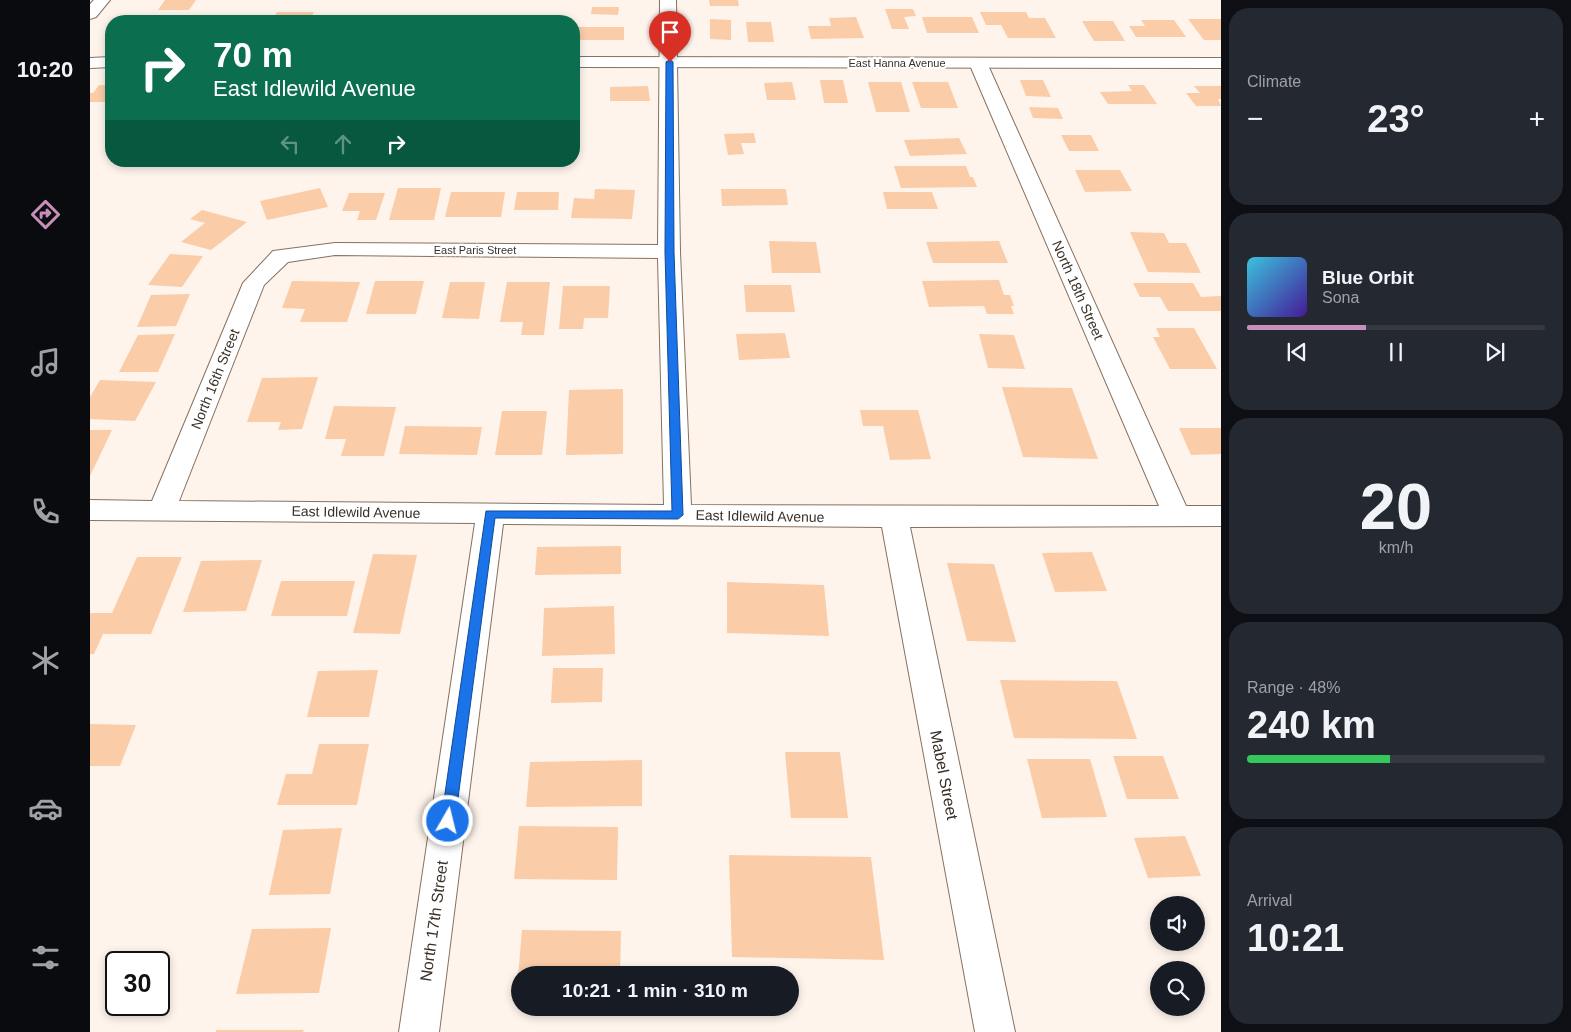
<!DOCTYPE html>
<html lang="en">
<head>
<meta charset="utf-8">
<style>
  body { margin:0; font-family:Helvetica,sans-serif; background:#242831; color:#f1f3f6; height:100vh; display:flex; flex-direction:column; font-size:19px; white-space:nowrap }
  * { box-sizing:border-box; margin:0 }
  p { font-size:16px; color:#9ea1a6 }
  .icon { flex:none; width:28px; height:28px; fill:none; stroke:currentColor; stroke-width:2; stroke-linecap:round; stroke-linejoin:round }
  .map { position:relative; flex:1; overflow:hidden }
  .details { display:flex; flex-direction:column; gap:8px; padding:8px; background:#0d0f14; width:350px }
  .details>* { flex:none }
  .guide { position:absolute; left:15px; top:15px; width:475px; height:152px; border-radius:20px; box-shadow:0 2px 8px #0003; background:#0b6e4f; color:#fff; overflow:hidden }
  .controls { position:absolute; left:1060px; top:896px; display:grid; gap:10px }
  .controls a { display:grid; place-items:center; width:55px; height:55px; border-radius:50%; background:#171b24; box-shadow:0 2px 8px #0003; font-size:25px }
  .speed { position:absolute; left:15px; top:951px; display:flex; gap:10px; font-size:25px; font-weight:700; text-align:center }
  .speed>* { display:grid; place-content:center; width:65px; height:65px; border-radius:50%; background:#171b24; box-shadow:0 2px 8px #0003; line-height:1 }
  .speed .limit { border:2px solid #111; border-radius:8px; background:#fff; color:#111 }
  .pin { position:absolute; display:grid; place-items:center; width:42px; height:42px; color:#fff; margin:-51px -21px; border-radius:50% 50% 50% 0; rotate:-45deg; box-shadow:0 0 5px #0007 }
  .pin .icon { rotate:45deg }
  .me { position:absolute; width:55px; margin:-28px; rotate:8deg; stroke-linejoin:round; filter:drop-shadow(0 0 4px #0008) }
  .turn { display:flex; align-items:center; gap:18px; height:105px; padding:0 25px; font-size:22px }
  .turn .icon { width:65px; height:65px; stroke-width:2.5 }
  .turn b { display:block; font-size:35px; line-height:42px }
  .lanes { display:flex; align-items:center; height:48px; padding:0 25px; background:#0003; justify-content:center; gap:25px; direction:ltr }
  .lanes .off { opacity:.35 }
  .big { font-size:38px; font-weight:800; line-height:1.1 }
  .details .card { flex:1; display:flex; flex-direction:column; justify-content:center; gap:8px; min-width:0; padding:0 18px; border-radius:20px; background:#242831 }
  .details .dial { align-items:center; gap:0 }
  .dial b { font-size:65px; line-height:1 }
  .song { display:flex; align-items:center; gap:15px }
  .cover { width:60px; height:60px; border-radius:8px; background:linear-gradient(135deg,hsl(190 70% 55%),hsl(260 70% 35%)) }
  .played { height:5px; border-radius:2px; background:linear-gradient(90deg,#c78fb9 40%,#363941 40%) }
  .keys { display:flex; justify-content:space-around; direction:ltr }
  .heat { display:flex; justify-content:space-between; align-items:center; font-size:28px; direction:ltr }
  .charge { height:8px; border-radius:4px; background:linear-gradient(90deg,#34c759 48%,#363941 0) }
  .trip { position:absolute; left:421px; top:966px; width:288px; height:50px; border-radius:25px; background:#171b24; box-shadow:0 2px 8px #0003; font-weight:800; line-height:50px; text-align:center }
  main { display:flex; flex:1; min-height:0 }
  .tabs { display:flex; flex-direction:column; width:90px; justify-content:space-around; align-items:center; background:#090b0e; color:#9ea1a6 }
  .tabs .icon { width:35px; height:35px }
  .tabs .active { color:#c78fb9 }
  .tabs b { font-size:22px; color:#f1f3f6 }
  .map>svg:first-child { display:block }
  .building { fill:#fbcca8 }
  .lines { fill:none; stroke-linecap:round; stroke-linejoin:round }
  .street-casing { stroke:#877160; stroke-width:2 }
  .secondary-casing { stroke:#877160; stroke-width:2 }
  .street { fill:#fff; fill-rule:evenodd }
  .secondary { fill:#fff; fill-rule:evenodd }
  .route { fill:#1a73e8; stroke:#114b97 }
  .labels { text-anchor:middle; dominant-baseline:central; stroke-width:4.5; stroke-linejoin:round; paint-order:stroke }
  .far-street-label { font-size:11px; fill:#3a3129; stroke:#fff }
  .street-label { font-size:14px; fill:#3a3129; stroke:#fff }
  .near-street-label { font-size:16px; fill:#3a3129; stroke:#fff }
</style>
</head>
<body>
<main>
<nav class="tabs">
<b>10:20</b>
<svg class="icon active" aria-label="directions" viewBox="0 0 24 24"><path d="M12 3l9 9-9 9-9-9zM9 14v-3h6M13 9l2 2-2 2"/></svg>
<svg class="icon" aria-label="music" viewBox="0 0 24 24"><path d="M9 18V5l10-2v13"/><circle cx="6" cy="18" r="3"/><circle cx="16" cy="16" r="3"/></svg>
<svg class="icon" aria-label="phone" viewBox="0 0 24 24"><path d="M5 4h4l2 5-3 2q2 4 5 5l2-3 5 2v4C11 20 4 13 5 4z"/></svg>
<svg class="icon" aria-label="climate" viewBox="0 0 24 24"><path d="M12 3v18M4 7l16 10M4 17L20 7"/></svg>
<svg class="icon" aria-label="car" viewBox="0 0 24 24"><path d="M5 17H2v-5l4-1 3-4h7l3 4 3 1v5h-3M9 17h6M6 11h13"/><circle cx="7" cy="17" r="2"/><circle cx="17" cy="17" r="2"/></svg>
<svg class="icon" aria-label="filters" viewBox="0 0 24 24"><path d="M4 7h16M4 17h16"/><circle cx="9" cy="7" r="2"/><circle cx="15" cy="17" r="2"/></svg>
</nav>
<div class="map">
<svg width="1131" height="1032" viewBox="0 0 1131 1032">
  <rect width="100%" height="100%" fill="#fef4ec"/>
  <!-- building -->
  <g class="building">
    <polygon points="75,0 106,0 99,10 68,10"/>
    <polygon points="619,0 648,0 649,6 620,6"/>
    <polygon points="502,7 529,7 528,15 501,14"/>
    <polygon points="795,9 823,9 826,16 814,17 819,29 802,29"/>
    <polygon points="187,12 224,12 219,21 182,21"/>
    <polygon points="890,12 936,12 939,18 955,18 966,38 918,38 911,25 896,25"/>
    <polygon points="766,17 774,38 721,39 718,26 741,26 739,18"/>
    <polygon points="832,17 882,17 889,33 837,33"/>
    <polygon points="620,19 641,20 641,40 620,39"/>
    <polygon points="1098,19 1131,19 1131,40 1114,40"/>
    <polygon points="1051,20 1084,20 1096,37 1046,37 1039,26 1055,26"/>
    <polygon points="992,21 1023,21 1035,41 1004,41"/>
    <polygon points="656,22 681,22 684,42 658,42"/>
    <polygon points="487,27 534,27 534,40 485,40"/>
    <polygon points="730,80 753,80 758,103 734,103"/>
    <polygon points="930,80 953,80 961,97 936,96"/>
    <polygon points="702,82 706,100 677,100 674,83"/>
    <polygon points="778,82 811,82 820,112 786,112"/>
    <polygon points="822,82 858,82 868,108 831,108"/>
    <polygon points="9,85 21,85 21,102 0,102 0,93 3,93"/>
    <polygon points="1038,85 1054,85 1067,104 1018,104 1010,92 1042,91"/>
    <polygon points="558,86 560,101 520,101 520,87"/>
    <polygon points="1104,86 1131,86 1131,99 1128,99 1131,106 1106,106 1096,93 1110,93"/>
    <polygon points="939,107 968,108 973,119 943,118"/>
    <polygon points="664,133 666,143 651,143 654,154 638,155 634,134"/>
    <polygon points="971,135 1001,135 1009,151 979,151"/>
    <polygon points="869,138 877,154 820,156 814,140"/>
    <polygon points="804,166 876,166 880,177 883,177 887,187 811,188"/>
    <polygon points="985,170 1030,170 1042,191 995,192"/>
    <polygon points="230,188 238,207 177,220 170,201"/>
    <polygon points="308,188 351,188 344,220 299,220"/>
    <polygon points="505,189 545,190 542,219 481,218 484,198 504,199"/>
    <polygon points="631,189 696,189 698,205 632,206"/>
    <polygon points="361,192 415,192 411,217 355,217"/>
    <polygon points="427,192 469,192 468,210 424,210"/>
    <polygon points="793,192 842,192 848,209 797,209"/>
    <polygon points="259,193 295,193 286,220 267,220 270,211 252,211"/>
    <polygon points="112,210 157,222 121,250 91,242 115,223 100,219"/>
    <polygon points="1040,232 1074,233 1079,243 1096,243 1111,273 1058,272"/>
    <polygon points="679,241 726,242 731,273 682,273"/>
    <polygon points="909,241 918,263 843,263 836,242"/>
    <polygon points="80,254 113,256 92,287 58,285"/>
    <polygon points="909,280 914,295 920,295 924,306 921,306 924,314 897,314 894,306 839,307 832,281"/>
    <polygon points="202,281 270,282 257,322 210,322 215,309 192,308"/>
    <polygon points="285,281 334,281 326,314 276,314"/>
    <polygon points="360,282 395,282 389,319 352,318"/>
    <polygon points="417,282 460,282 454,335 431,335 433,322 410,322"/>
    <polygon points="1043,283 1103,283 1111,297 1131,296 1131,311 1078,311 1070,297 1050,297"/>
    <polygon points="654,285 701,285 705,312 656,312"/>
    <polygon points="473,286 520,286 518,318 494,318 493,329 469,329"/>
    <polygon points="100,294 86,326 47,327 61,295"/>
    <polygon points="1066,328 1104,328 1127,369 1080,369 1063,337 1070,337"/>
    <polygon points="695,333 700,358 649,360 646,334"/>
    <polygon points="85,334 68,372 29,372 48,335"/>
    <polygon points="889,334 924,335 935,369 898,368"/>
    <polygon points="228,377 212,429 188,430 191,422 157,422 172,378"/>
    <polygon points="10,380 66,382 45,421 0,419 0,397"/>
    <polygon points="912,387 982,388 1008,459 933,457"/>
    <polygon points="533,389 533,454 476,455 479,390"/>
    <polygon points="244,406 306,407 294,456 251,456 256,439 235,439"/>
    <polygon points="770,410 828,410 841,459 800,460 793,426 773,426"/>
    <polygon points="412,411 457,411 452,455 405,455"/>
    <polygon points="315,426 392,427 387,455 309,454"/>
    <polygon points="1089,428 1131,428 1131,454 1101,455"/>
    <polygon points="0,430 22,430 0,476"/>
    <polygon points="531,546 531,574 445,575 447,547"/>
    <polygon points="1002,552 1017,591 965,592 952,553"/>
    <polygon points="283,554 327,555 310,634 263,633"/>
    <polygon points="47,557 92,557 61,634 13,634 4,654 0,654 0,613 22,613"/>
    <polygon points="172,560 156,611 93,612 111,561"/>
    <polygon points="857,563 904,564 926,642 877,641"/>
    <polygon points="191,581 265,581 257,616 181,616"/>
    <polygon points="637,582 734,585 739,636 637,633"/>
    <polygon points="524,606 525,654 452,656 454,608"/>
    <polygon points="463,668 513,668 512,702 461,703"/>
    <polygon points="288,670 279,717 217,717 228,671"/>
    <polygon points="910,680 1027,681 1047,739 924,738"/>
    <polygon points="0,724 46,725 30,766 0,766"/>
    <polygon points="229,744 279,744 267,805 187,805 196,774 222,774"/>
    <polygon points="695,752 750,752 758,818 701,818"/>
    <polygon points="1023,756 1073,756 1089,799 1037,799"/>
    <polygon points="937,759 1000,759 1017,817 952,818"/>
    <polygon points="552,760 552,806 436,807 440,762"/>
    <polygon points="429,826 528,827 527,880 424,879"/>
    <polygon points="252,828 240,894 179,895 193,830"/>
    <polygon points="1095,836 1111,876 1058,878 1044,838"/>
    <polygon points="639,855 781,857 794,960 642,957"/>
    <polygon points="241,928 229,993 146,994 162,929"/>
    <polygon points="432,930 531,931 530,975 430,975 430,989 427,989"/>
    <polygon points="126,1030 214,1030 213,1032 126,1032"/>
  </g>
  <g class="lines">
    <defs>
      <path id="street" d="M570 0H586L590 252 601 505 1069 506 879 63 882 59 888 58 894 59 897 63 1096 506H1131V526L820 527 925 1032H885L792 527 413 524 349 1032H309L385 523 0 520V500L62 501 153 283 183 251 245 243 568 245ZM245 255 568 258 574 505 89 501 174 285 198 262Z"/>
      <g id="secondary">
        <polygon points="4,0 20,0 6,17 0,19 0,4"/>
        <polygon points="21,57 21,67 0,68 0,58"/>
        <polygon points="484,57 1131,58 1131,68 484,67"/>
      </g>
    </defs>
    <!-- street casing -->
    <use href="#street" class="street-casing"/>
    <!-- secondary casing -->
    <use href="#secondary" class="secondary-casing"/>
    <!-- street -->
    <use href="#street" class="street"/>
    <!-- secondary -->
    <use href="#secondary" class="secondary"/>
  </g>
  <!-- route -->
  <polygon class="route" points="580,60 583,62 584,252 593,515 588,519 405,518 365,821 363,825 358,827 353,825 351,821 396,511 582,511 575,252 576,62"/>
  <g class="labels">
    <!-- far-street labels -->
    <g class="far-street-label">
      <text x="807" y="63">East Hanna Avenue</text>
      <text x="385" y="250">East Paris Street</text>
    </g>
    <!-- street labels -->
    <g class="street-label">
      <text transform="translate(988 290) rotate(66)">North 18th Street</text>
      <text transform="translate(125 379) rotate(-68)">North 16th Street</text>
      <text transform="translate(266 512) rotate(1)">East Idlewild Avenue</text>
      <text transform="translate(670 516) rotate(1)">East Idlewild Avenue</text>
    </g>
    <!-- near-street labels -->
    <g class="near-street-label">
      <text transform="translate(854 775) rotate(79)">Mabel Street</text>
      <text transform="translate(344 921) rotate(-82)">North 17th Street</text>
    </g>
  </g>
</svg>
<div class="controls">
<a><svg class="icon" aria-label="sound" viewBox="0 0 24 24"><path d="M4 9h4l5-4v14l-5-4H4zM17 9q2 3 0 6"/></svg></a>
<a><svg class="icon" aria-label="search" viewBox="0 0 24 24"><circle cx="10" cy="10" r="6"/><path d="M15 15l6 6"/></svg></a>
</div>
<div class="speed"><div class="limit">30</div></div>
<div class="pin" style="left:580px;top:62px;background:#d93025"><svg class="icon" aria-label="arrive" viewBox="0 0 24 24"><path d="M6 21V4h12l-3 4 3 4H6"/></svg></div>
<svg class="me" style="left:358px;top:821px" viewBox="-20 -20 40 40"><circle r="17" fill="#1a73e8" stroke="#fff" stroke-width="3"/><path d="M0-11L8 9 0 5-8 9z" fill="#fff"/></svg>
<div class="trip">10:21 · 1 min · 310 m</div>
<div class="guide">
<div class="turn"><svg class="icon" aria-label="right" viewBox="0 0 24 24"><path d="M7 20v-9h11M14 6l5 5-5 5"/></svg><div><b>70 m</b>East Idlewild Avenue</div></div>
<div class="lanes"><svg class="icon off" aria-label="left" viewBox="0 0 24 24"><path d="M17 20v-9H6M10 6l-5 5 5 5"/></svg><svg class="icon off" aria-label="ahead" viewBox="0 0 24 24"><path d="M12 20V5M6 11l6-6 6 6"/></svg><svg class="icon" aria-label="right" viewBox="0 0 24 24"><path d="M7 20v-9h11M14 6l5 5-5 5"/></svg></div>
</div>
</div>
<section class="details">
<div class="card"><p>Climate</p>
<div class="heat"><a>−</a><b class="big">23°</b><a>+</a></div>
</div>
<div class="card">
<div class="song"><i class="cover"></i><div><b>Blue Orbit</b><p>Sona</p></div></div>
<div class="played"></div>
<div class="keys"><svg class="icon" aria-label="previous" viewBox="0 0 24 24"><path d="M18 5L8 12l10 7zM5 5v14"/></svg><svg class="icon" aria-label="pause" viewBox="0 0 24 24"><path d="M8 5v14M16 5v14"/></svg><svg class="icon" aria-label="next" viewBox="0 0 24 24"><path d="M6 5l10 7-10 7zM19 5v14"/></svg></div>
</div>
<div class="card dial"><b>20</b><p>km/h</p></div>
<div class="card"><p>Range · 48%</p><b class="big">240 km</b><div class="charge"></div></div>
<div class="card"><p>Arrival</p><b class="big">10:21</b></div>
</section>
</main>
</body>
</html>
